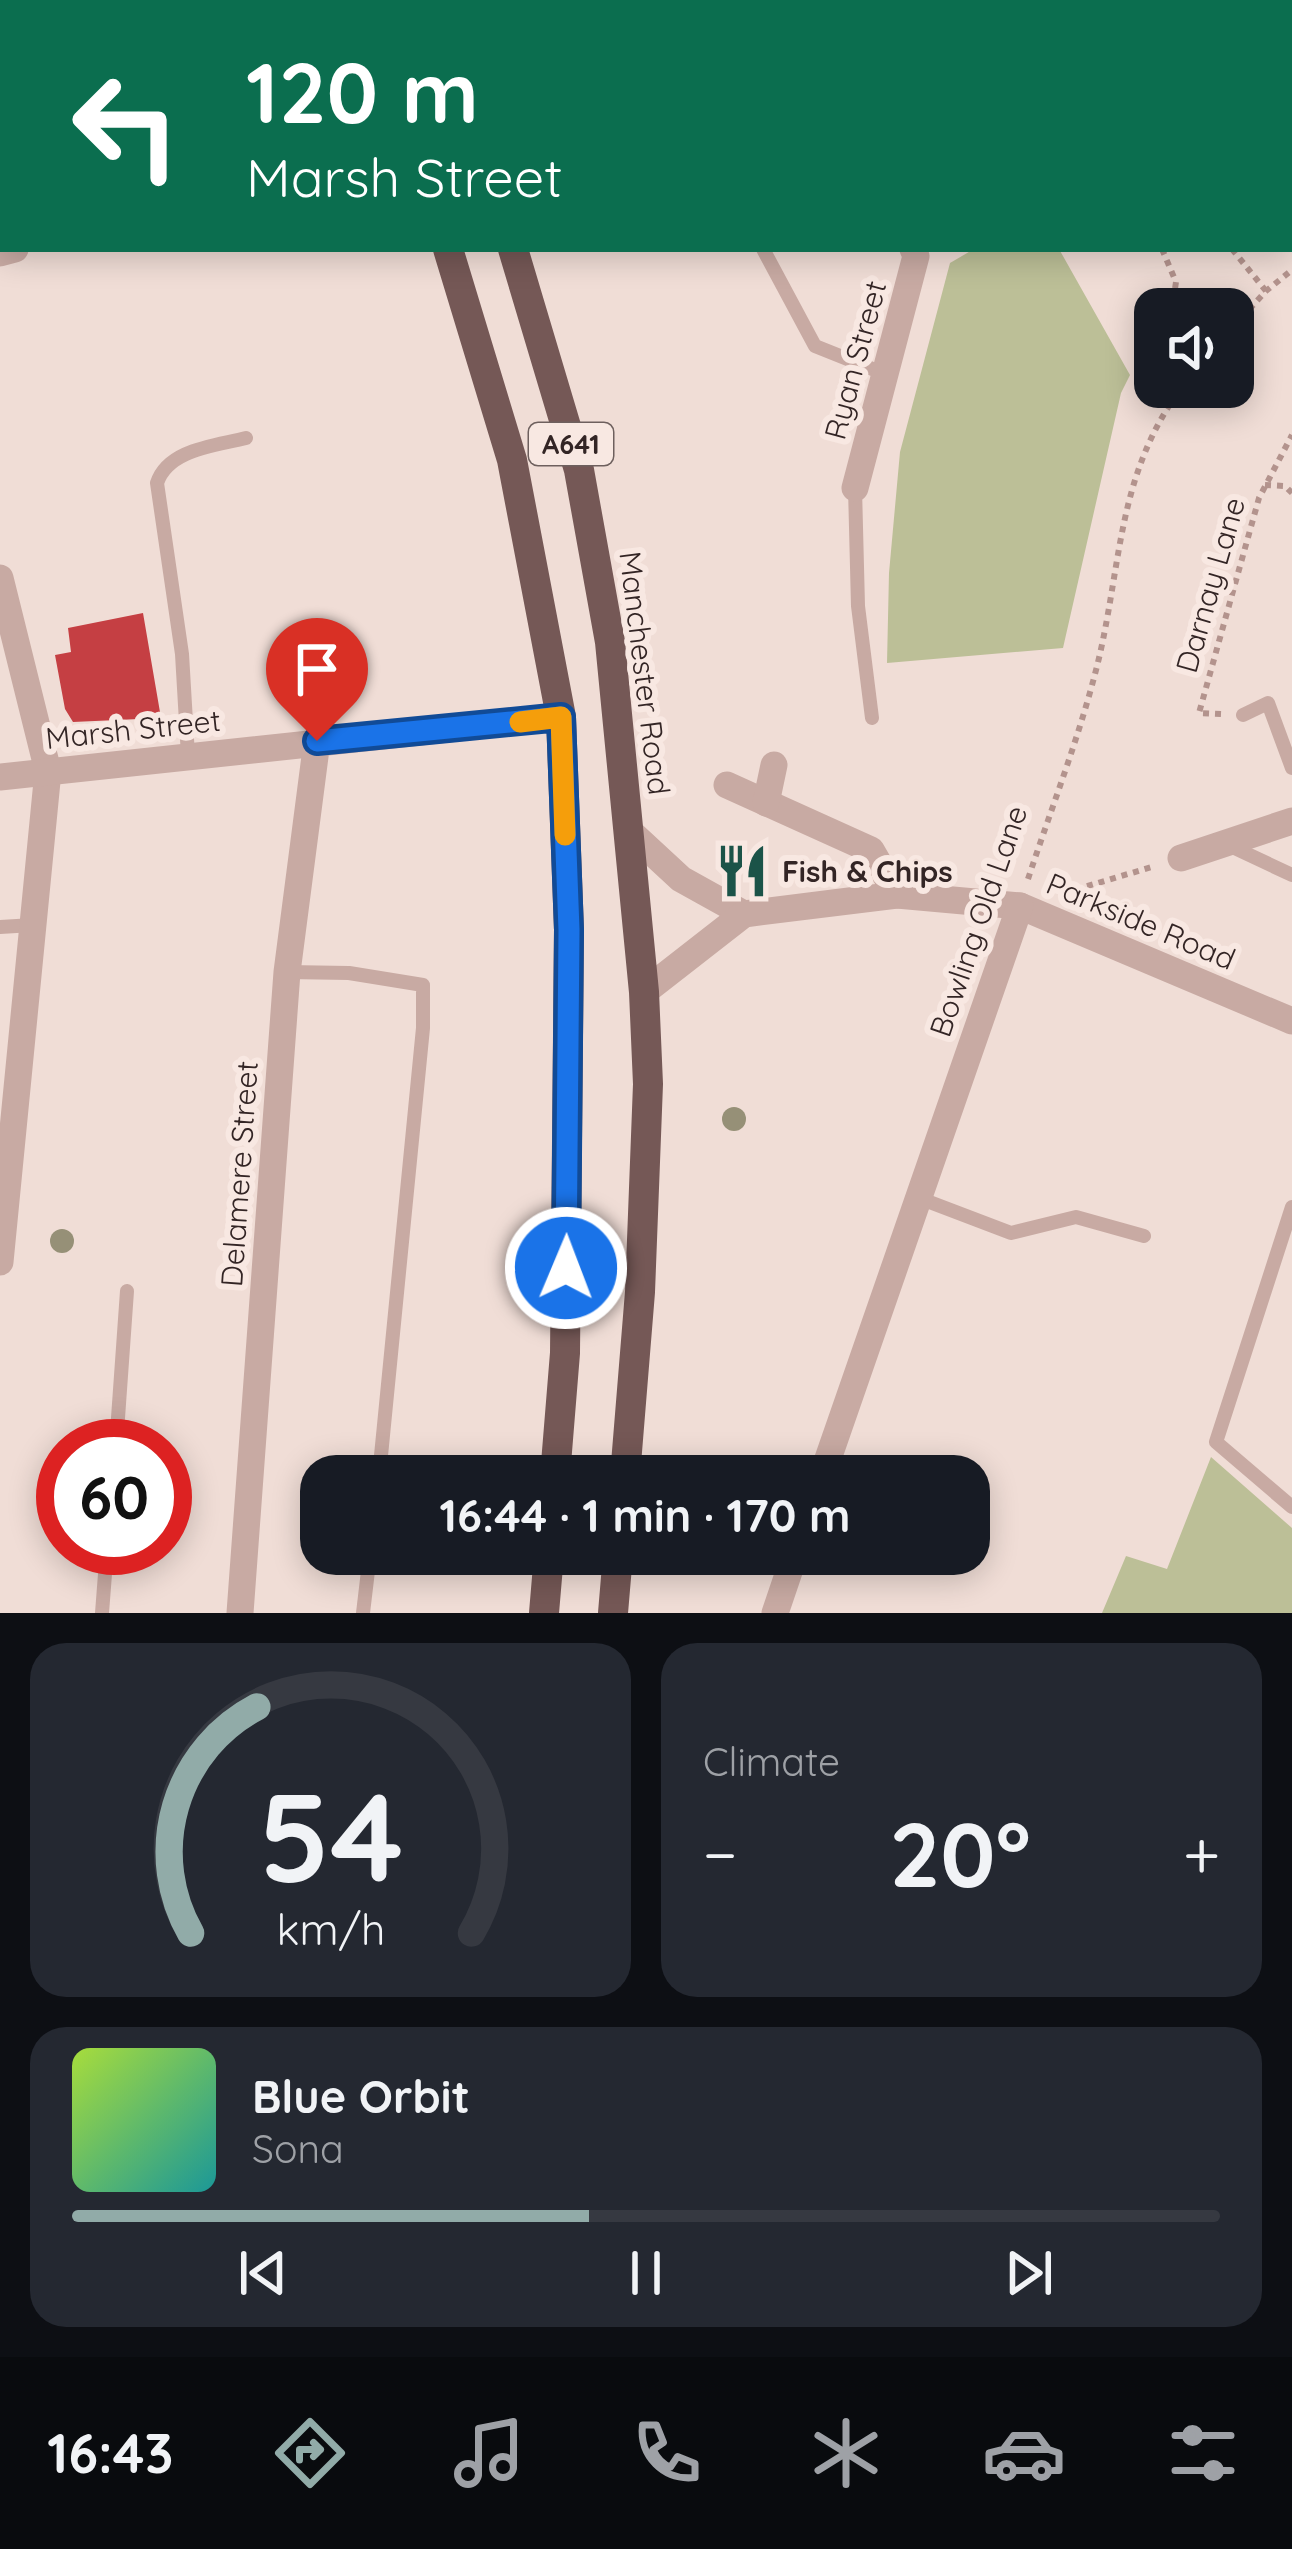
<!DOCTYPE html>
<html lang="en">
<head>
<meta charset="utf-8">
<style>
  body { margin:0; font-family:Quicksand,sans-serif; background:#242831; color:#f1f3f6; height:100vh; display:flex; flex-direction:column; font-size:45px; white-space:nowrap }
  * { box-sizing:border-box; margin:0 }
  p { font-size:39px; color:#9ea1a6 }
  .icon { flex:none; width:66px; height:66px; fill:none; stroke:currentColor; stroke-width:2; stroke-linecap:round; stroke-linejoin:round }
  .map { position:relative; height:1613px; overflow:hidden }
  .sheet { display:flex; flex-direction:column; gap:30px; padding:30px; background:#0d0f14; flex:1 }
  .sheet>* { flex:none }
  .guide { position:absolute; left:0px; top:0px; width:1293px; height:252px; box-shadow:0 6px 30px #0003; background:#0b6e4f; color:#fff; overflow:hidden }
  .controls { position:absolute; left:1134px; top:288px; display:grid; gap:24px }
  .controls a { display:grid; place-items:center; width:120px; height:120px; border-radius:24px; background:#171b24; box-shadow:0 6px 30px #0003; font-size:60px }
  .speed { position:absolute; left:36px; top:1419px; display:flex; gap:24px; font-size:60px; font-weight:700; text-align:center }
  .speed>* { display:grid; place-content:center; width:156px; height:156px; border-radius:50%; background:#171b24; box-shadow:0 6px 30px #0003; line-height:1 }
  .speed .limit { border:18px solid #d22; background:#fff; color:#111 }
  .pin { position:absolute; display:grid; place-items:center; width:102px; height:102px; color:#fff; margin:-123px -51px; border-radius:50% 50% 50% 0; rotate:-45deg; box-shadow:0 0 12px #0007 }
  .pin .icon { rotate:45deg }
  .me { position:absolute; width:132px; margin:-66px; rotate:1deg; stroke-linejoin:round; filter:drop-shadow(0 0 9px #0008) }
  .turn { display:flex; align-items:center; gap:42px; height:252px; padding:0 48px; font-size:54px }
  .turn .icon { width:156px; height:156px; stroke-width:2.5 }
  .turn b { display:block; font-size:84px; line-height:102px }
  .big { font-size:90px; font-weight:700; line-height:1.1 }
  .sheet .widget { flex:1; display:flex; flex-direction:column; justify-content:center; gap:18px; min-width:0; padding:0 42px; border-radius:36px; background:#242831 }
  .sheet .dial { align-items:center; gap:0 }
  .dial svg { height:312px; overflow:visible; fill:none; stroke:#363941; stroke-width:7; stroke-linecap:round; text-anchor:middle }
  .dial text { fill:#f1f3f6; stroke:none }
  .song { display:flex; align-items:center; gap:36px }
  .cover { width:144px; height:144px; border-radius:18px; background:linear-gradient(135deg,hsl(80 70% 55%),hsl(180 70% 35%)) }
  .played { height:12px; border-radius:6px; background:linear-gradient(90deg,#91aba8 45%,#363941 45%) }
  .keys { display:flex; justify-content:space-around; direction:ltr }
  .heat { display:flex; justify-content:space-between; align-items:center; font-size:66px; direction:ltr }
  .sheet .tiles { flex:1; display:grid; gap:30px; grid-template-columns:1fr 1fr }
  .widget:last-child { grid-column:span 2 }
  .trip { position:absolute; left:300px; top:1455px; width:690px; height:120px; border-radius:36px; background:#171b24; box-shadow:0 6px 30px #0003; font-weight:700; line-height:120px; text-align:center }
  .dock { display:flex; height:192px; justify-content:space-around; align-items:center; background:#090b0e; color:#9ea1a6 }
  .dock .icon { width:84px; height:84px }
  .dock .selected { color:#91aba8 }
  .dock b { font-size:54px; color:#f1f3f6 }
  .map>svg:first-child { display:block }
  .green { fill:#bcbf97 }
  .building { fill:#c53f43 }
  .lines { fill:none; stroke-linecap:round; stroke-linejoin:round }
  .path { stroke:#b3938d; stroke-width:6; stroke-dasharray:6 6; stroke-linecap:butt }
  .lane { stroke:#c8aaa3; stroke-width:14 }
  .street { stroke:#c8aaa3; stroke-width:27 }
  .primary { stroke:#755856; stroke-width:30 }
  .tree { fill:#969077 }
  .route-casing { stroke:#114b97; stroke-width:30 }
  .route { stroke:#1a73e8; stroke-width:21 }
  .slow { stroke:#f59e0b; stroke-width:21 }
  .labels { text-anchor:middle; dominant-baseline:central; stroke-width:12; stroke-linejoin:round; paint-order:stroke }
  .shield { fill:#f8e8e2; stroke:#6e605e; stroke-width:3 }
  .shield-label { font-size:27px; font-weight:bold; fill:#332525 }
  .street-label { font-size:30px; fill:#332525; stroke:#f8e8e2 }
  .poi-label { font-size:30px; font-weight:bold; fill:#332525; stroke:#f8e8e2; text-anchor:start }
</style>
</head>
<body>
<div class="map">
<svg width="1292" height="1613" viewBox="0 0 1292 1613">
  <rect width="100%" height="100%" fill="#f0ddd6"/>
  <!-- green -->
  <g class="green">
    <polygon points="974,249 1059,249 1130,375 1121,393 1063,648 887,663 889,573 900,452 950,263"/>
    <polygon points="1211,1457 1292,1528 1292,1613 1102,1613 1126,1556 1167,1569"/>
  </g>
  <!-- building -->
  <polygon class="building" points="143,613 161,718 73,722 65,709 55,655 71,652 68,628"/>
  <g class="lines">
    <!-- path -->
    <g class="path">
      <polyline points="492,3 497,0"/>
      <polyline points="1290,100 1292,97"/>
      <polyline points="1162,249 1176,282 1172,309"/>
      <polyline points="1232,249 1266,291"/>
      <polyline points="1233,327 1266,291 1292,270"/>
      <polyline points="1265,485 1285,486 1292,493"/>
      <polyline points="1221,714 1199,713 1259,498 1292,435"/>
      <path d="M1028 879C1052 806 1081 733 1099 658 1122 559 1118 473 1182 387"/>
      <polyline points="1064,893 1155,866"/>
    </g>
    <!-- lane -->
    <g class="lane">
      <polyline points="912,0 914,3"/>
      <polyline points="1182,0 1184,3"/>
      <polyline points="0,115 3,114"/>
      <polyline points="763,249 815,346 885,374"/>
      <polyline points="855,488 858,606 872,718"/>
      <polyline points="1243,715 1268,703 1292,768"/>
      <path d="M188 756 182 654 157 483C168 449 215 446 246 438"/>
      <polyline points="1226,844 1292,875"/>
      <polyline points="0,927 33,925"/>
      <polyline points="287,972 349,973 423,985 423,1028 379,1476"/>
      <polyline points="919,1198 1011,1233 1076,1217 1144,1236"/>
      <polyline points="1292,1207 1216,1442 1292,1507"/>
      <polyline points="116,1446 127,1291"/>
      <polyline points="102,1613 107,1548"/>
      <polyline points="363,1613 370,1554"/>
    </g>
    <!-- street -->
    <g class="street">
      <polyline points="184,0 185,3"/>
      <polyline points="1064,0 1066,3"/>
      <polyline points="783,3 788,0"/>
      <polyline points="0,253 15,249"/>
      <polyline points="855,488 916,256 913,249"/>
      <polyline points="0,578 48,771 0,1262"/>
      <polyline points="0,777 561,717"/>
      <polyline points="727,785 871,850 897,895"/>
      <polyline points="766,803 774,765"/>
      <polyline points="628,830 681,879 744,914"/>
      <polyline points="1181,858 1292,821"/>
      <polyline points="644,992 744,914 897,895 1020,906 1292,1021"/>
      <polyline points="822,1476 1020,906"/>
      <polyline points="240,1613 287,972 317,741"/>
      <polyline points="775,1613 795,1554"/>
    </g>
    <!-- primary -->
    <g class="primary">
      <polyline points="354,0 355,3"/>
      <polyline points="427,0 428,3"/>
      <polyline points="448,249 512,460 561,717 569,930 565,1353 555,1476"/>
      <polyline points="513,249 579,470 610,642 644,992 648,1084 640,1292 625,1476"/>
      <polyline points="544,1613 549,1554"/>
      <polyline points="613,1613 618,1554"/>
    </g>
  </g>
  <!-- trees -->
  <g class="tree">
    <circle cx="734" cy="1119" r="12"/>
    <circle cx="62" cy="1241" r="12"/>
  </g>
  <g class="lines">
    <defs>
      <polyline id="route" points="317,741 561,717 569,930 566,1268"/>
    </defs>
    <!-- route casing -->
    <use href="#route" class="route-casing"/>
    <!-- route -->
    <use href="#route" class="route"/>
    <!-- slow -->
    <polyline class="slow" points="520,722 561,717 565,835"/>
  </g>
  <!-- icons -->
  <defs>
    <symbol id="restaurant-bare" viewBox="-9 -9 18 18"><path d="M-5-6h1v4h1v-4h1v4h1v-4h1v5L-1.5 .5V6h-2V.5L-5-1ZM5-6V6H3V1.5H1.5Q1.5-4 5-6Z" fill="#1b5348" stroke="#f8e8e2" stroke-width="2.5" paint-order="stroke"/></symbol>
  </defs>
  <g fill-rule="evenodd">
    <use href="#restaurant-bare" x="704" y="833" width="76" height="76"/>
  </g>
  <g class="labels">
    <!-- shield labels -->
    <rect class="shield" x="529" y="423" width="84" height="42" rx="9"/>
    <g class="shield-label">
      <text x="571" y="444">A641</text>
    </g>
    <!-- street labels -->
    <g class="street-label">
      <text transform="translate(855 360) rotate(-75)">Ryan Street</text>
      <text transform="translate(1210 585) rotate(-74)">Darnay Lane</text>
      <text transform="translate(645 673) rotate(83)">Manchester Road</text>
      <text transform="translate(133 729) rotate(-6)">Marsh Street</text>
      <text transform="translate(978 921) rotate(-71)">Bowling Old Lane</text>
      <text transform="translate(1141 921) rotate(23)">Parkside Road</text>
      <text transform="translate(239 1174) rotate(-86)">Delamere Street</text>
    </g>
    <!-- poi labels -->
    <g class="poi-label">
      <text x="782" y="871">Fish &amp; Chips</text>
    </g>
  </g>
</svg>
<div class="controls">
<a><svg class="icon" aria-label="sound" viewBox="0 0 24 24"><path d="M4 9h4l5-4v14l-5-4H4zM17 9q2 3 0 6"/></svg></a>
</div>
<div class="speed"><div class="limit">60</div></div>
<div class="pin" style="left:317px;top:741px;background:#d93025"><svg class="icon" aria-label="arrive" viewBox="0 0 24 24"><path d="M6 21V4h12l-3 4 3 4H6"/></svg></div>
<svg class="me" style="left:566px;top:1268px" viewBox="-20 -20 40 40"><circle r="17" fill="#1a73e8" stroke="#fff" stroke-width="3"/><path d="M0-11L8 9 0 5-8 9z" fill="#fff"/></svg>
<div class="trip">16:44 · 1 min · 170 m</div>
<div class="guide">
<div class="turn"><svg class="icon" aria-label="left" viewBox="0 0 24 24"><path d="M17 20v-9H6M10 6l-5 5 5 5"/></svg><div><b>120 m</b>Marsh Street</div></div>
</div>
</div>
<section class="sheet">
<div class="tiles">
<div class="widget dial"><svg viewBox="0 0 100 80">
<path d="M14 69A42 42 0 1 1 86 69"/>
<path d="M14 69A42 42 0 0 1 31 11" stroke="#91aba8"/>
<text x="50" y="56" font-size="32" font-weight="700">54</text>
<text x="50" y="72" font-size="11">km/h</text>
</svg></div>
<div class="widget"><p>Climate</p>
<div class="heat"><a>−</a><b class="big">20°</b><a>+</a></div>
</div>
<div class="widget">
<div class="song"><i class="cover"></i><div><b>Blue Orbit</b><p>Sona</p></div></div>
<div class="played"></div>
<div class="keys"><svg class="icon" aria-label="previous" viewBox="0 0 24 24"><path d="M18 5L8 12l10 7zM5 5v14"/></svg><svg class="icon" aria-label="pause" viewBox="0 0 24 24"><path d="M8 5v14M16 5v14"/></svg><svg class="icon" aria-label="next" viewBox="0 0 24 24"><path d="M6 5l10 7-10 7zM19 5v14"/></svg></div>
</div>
</div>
</section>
<nav class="dock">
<b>16:43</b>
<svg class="icon selected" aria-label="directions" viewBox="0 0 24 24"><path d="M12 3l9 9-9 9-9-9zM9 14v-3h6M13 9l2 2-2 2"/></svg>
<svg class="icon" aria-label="music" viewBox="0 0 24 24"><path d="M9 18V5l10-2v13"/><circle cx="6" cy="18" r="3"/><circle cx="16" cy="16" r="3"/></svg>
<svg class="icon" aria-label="phone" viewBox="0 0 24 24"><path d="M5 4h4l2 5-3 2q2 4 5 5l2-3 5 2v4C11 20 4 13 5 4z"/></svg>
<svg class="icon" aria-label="climate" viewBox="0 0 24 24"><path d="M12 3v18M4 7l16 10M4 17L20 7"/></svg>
<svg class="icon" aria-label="car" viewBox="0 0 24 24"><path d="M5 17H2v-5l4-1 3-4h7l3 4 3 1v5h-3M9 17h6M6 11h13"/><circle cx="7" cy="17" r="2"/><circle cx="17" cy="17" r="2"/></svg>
<svg class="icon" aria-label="filters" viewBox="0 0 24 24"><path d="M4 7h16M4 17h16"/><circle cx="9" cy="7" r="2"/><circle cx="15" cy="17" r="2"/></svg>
</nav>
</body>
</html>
